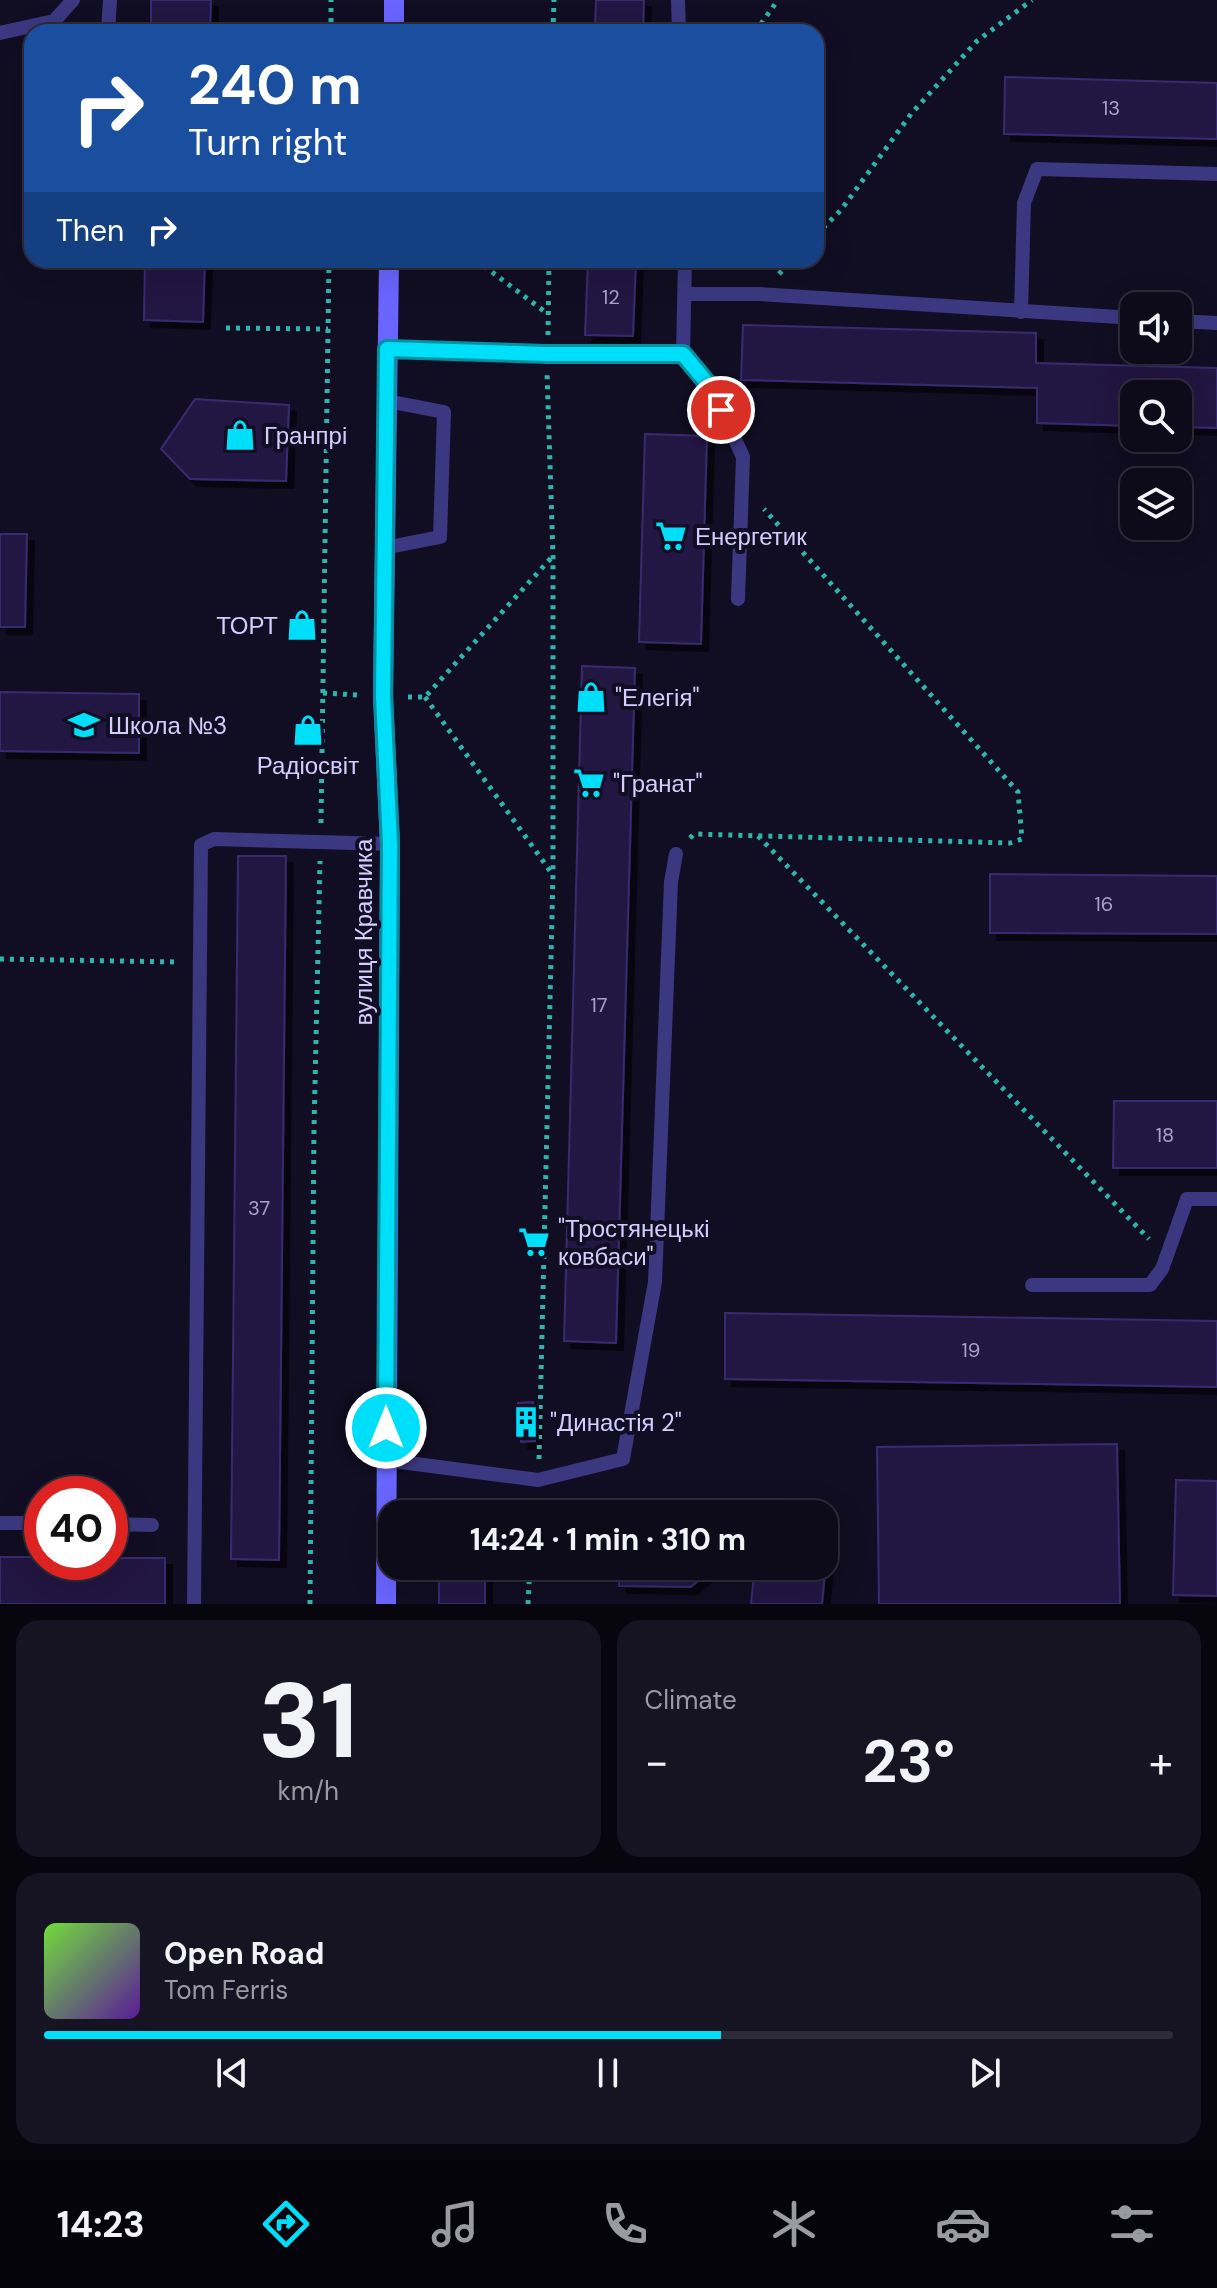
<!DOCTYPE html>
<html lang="en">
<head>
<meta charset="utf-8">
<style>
  body { margin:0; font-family:"DM Sans",sans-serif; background:#161323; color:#f1f3f6; height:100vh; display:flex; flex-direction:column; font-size:30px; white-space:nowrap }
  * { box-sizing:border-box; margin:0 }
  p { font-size:26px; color:#9a9aa2 }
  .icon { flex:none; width:44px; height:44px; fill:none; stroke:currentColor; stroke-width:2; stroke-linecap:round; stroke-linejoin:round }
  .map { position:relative; height:1604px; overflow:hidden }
  .details { display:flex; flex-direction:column; gap:16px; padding:16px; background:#07060e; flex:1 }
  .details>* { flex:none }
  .banner { position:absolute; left:24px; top:24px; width:800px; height:244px; border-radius:24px; box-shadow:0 8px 32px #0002,0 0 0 2px #2d2b39; background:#1a4fa0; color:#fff; overflow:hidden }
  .buttons { position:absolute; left:1120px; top:292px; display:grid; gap:16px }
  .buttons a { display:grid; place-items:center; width:72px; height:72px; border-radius:16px; background:#0d0a1a; box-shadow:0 8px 32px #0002,0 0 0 2px #2d2b39; font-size:40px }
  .speed { position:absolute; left:24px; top:1476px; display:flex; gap:16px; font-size:40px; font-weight:700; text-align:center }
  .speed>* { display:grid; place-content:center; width:104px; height:104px; border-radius:50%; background:#0d0a1a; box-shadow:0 8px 32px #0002,0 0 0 2px #2d2b39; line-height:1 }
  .speed .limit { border:12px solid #d22; background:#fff; color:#111 }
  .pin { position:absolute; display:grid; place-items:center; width:68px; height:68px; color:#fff; margin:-34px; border:4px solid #fff; border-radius:50%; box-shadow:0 2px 8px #0007 }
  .me { position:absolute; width:88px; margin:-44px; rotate:0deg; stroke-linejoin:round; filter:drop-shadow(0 0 6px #0008) }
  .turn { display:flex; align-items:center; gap:28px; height:168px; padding:0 32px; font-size:36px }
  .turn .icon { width:104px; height:104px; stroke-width:2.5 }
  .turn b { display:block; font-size:56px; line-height:68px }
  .then { display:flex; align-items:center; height:76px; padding:0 32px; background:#0003; gap:16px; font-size:30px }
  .big { font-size:60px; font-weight:700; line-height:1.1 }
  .details .widget { flex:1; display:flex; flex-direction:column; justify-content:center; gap:12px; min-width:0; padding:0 28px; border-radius:24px; background:#161323 }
  .details .dial { align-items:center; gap:0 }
  .dial b { font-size:104px; line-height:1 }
  .song { display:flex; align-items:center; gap:24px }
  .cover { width:96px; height:96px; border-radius:12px; background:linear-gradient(135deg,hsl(100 70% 55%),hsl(270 70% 35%)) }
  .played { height:8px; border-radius:4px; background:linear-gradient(90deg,#00dff9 60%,#2d2b39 60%) }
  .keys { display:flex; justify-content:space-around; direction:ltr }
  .heat { display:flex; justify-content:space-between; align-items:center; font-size:44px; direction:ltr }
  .details .tiles { flex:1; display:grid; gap:16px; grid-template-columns:1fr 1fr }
  .widget:last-child { grid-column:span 2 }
  .trip { position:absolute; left:378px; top:1500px; width:460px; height:80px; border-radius:24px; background:#0d0a1a; box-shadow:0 8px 32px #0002,0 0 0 2px #2d2b39; font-weight:700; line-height:80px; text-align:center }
  .tab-bar { display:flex; height:128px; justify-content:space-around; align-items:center; background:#05040a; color:#9a9aa2 }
  .tab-bar .icon { width:56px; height:56px }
  .tab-bar .selected { color:#00dff9 }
  .tab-bar b { font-size:36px; color:#f1f3f6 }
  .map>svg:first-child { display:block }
  .building { fill:#221943; stroke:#392b6f; stroke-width:2; filter:url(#shadow) }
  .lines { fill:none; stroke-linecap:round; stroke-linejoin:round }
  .path { stroke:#2db4ac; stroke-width:5; stroke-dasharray:4 6; stroke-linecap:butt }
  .lane { stroke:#3b3881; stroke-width:14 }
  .secondary { stroke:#6965ff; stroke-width:20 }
  .route-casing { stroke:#0091a2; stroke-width:20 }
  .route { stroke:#00dff9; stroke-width:14 }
  .labels { text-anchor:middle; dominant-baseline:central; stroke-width:8; stroke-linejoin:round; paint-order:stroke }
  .number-label { font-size:20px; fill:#a8a1d0 }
  .poi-label { font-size:24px; fill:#d4ceff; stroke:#110d22; text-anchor:start }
  .street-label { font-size:24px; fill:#d4ceff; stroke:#110d22 }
</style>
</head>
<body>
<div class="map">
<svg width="1217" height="1604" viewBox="0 0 1217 1604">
  <defs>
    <filter id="shadow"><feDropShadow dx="7" dy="7" stdDeviation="0" flood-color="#0009"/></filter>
  </defs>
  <rect width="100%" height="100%" fill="#110d22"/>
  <!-- building -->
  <g class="building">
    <polygon points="151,0 211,0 210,32 151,32"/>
    <polygon points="596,0 644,0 643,32 595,32"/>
    <polygon points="1005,77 1217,83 1217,139 1004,134"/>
    <polygon points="145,260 205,260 203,322 144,320"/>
    <polygon points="588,260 636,260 633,336 585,335"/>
    <polygon points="743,325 1036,333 1036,363 1217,368 1217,428 1178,427 1178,394 1134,394 1134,426 1037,423 1037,388 741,380"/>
    <polygon points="195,399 289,405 286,481 190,479 161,449"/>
    <polygon points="645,434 707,436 701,644 639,642"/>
    <polygon points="0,534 27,534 25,627 0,627"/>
    <polygon points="582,666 635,668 616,1343 564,1341"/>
    <polygon points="0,692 139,694 139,753 0,751"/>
    <polygon points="238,856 286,856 279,1560 231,1559"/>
    <polygon points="990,874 1217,876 1217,934 990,933"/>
    <polygon points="1114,1101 1217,1101 1217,1168 1113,1168"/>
    <polygon points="725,1313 1217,1321 1217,1387 725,1379"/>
    <polygon points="533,1402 535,1441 521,1442 518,1403"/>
    <polygon points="1117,1444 1120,1604 879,1604 877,1447"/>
    <polygon points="1176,1480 1217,1481 1217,1596 1173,1595"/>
    <polygon points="621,1499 705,1500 706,1514 620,1514"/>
    <polygon points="0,1557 42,1557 42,1562 110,1562 110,1558 165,1558 165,1604 0,1604"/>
    <polygon points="824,1563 826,1563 822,1604 751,1604 755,1566 824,1566"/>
    <polygon points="619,1566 709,1566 709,1571 691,1587 619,1586"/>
    <polygon points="439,1571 485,1572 485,1604 439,1604"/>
  </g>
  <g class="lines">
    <!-- path -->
    <g class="path">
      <polyline points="331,32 331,0"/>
      <polyline points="553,32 554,0"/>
      <polyline points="755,32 778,0"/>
      <polyline points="816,235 841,210 911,114 977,41 1032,0"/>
      <polyline points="476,260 548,314"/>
      <polyline points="779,274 792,260"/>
      <polyline points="226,328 328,329"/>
      <polyline points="548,335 549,260"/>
      <polyline points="323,693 358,695"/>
      <polyline points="408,697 425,697 552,557"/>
      <polyline points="425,697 553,875"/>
      <polyline points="321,823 329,260"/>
      <polyline points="758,836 1149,1239"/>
      <polyline points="690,838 694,834 1010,843 1022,839 1018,792 764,509"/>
      <polyline points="0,959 179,962"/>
      <polyline points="539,1459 553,875 553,556 547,373"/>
      <polyline points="535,1514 536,1501"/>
      <polyline points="310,1604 314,1129 320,861"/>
      <polyline points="528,1604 530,1566"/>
    </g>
    <!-- lane -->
    <g class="lane">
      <polyline points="678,0 679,32"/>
      <polyline points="108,32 110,0"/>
      <polyline points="0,33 54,21 73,0"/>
      <polyline points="686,294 759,294 1134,318"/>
      <polyline points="1021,312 1024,203 1037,169 1217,174"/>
      <polyline points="1178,321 1217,323"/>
      <polyline points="387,349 547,354 683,354 685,260"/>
      <polyline points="683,354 712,389 743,457 738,599"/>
      <polyline points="384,548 440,537 444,412 387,401"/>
      <polyline points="1032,1285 1150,1285 1162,1269 1187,1199 1217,1199"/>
      <polyline points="386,1460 538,1480 623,1459 655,1282 671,882 676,854"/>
      <polyline points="0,1523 42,1523"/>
      <polyline points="110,1524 152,1525"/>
      <polyline points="194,1604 201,845 214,839 390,844"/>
    </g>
    <!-- secondary -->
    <g class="secondary">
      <polyline points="394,32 394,0"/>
      <polyline points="386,1604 390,844 383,696 389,260"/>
    </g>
  </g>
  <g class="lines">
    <defs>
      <polyline id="route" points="386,1428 390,844 383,696 387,349 547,354 683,354 712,389 721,410"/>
    </defs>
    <!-- route casing -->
    <use href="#route" class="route-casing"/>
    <!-- route -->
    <use href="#route" class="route"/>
  </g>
  <!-- icons -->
  <defs>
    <symbol id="shop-bare" viewBox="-9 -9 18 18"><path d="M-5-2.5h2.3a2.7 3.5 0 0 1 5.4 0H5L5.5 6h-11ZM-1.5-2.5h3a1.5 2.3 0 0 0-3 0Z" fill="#00dff9" stroke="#110d22" stroke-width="2.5" paint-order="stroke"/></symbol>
    <symbol id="supermarket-bare" viewBox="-9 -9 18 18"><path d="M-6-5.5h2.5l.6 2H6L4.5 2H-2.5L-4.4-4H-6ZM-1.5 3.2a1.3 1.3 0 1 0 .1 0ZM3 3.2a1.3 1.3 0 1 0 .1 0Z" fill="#00dff9" stroke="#110d22" stroke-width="2.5" paint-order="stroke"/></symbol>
    <symbol id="school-bare" viewBox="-9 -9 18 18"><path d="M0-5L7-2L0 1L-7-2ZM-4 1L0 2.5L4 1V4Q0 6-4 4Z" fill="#00dff9" stroke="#110d22" stroke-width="2.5" paint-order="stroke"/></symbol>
    <symbol id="building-bare" viewBox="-9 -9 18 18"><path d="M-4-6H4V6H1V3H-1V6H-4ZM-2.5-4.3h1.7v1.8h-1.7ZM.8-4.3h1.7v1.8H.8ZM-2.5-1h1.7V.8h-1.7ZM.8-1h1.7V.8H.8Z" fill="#00dff9" stroke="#110d22" stroke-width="2.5" paint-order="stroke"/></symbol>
  </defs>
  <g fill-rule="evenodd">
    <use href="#shop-bare" x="218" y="413" width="44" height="44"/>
    <use href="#supermarket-bare" x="649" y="514" width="44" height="44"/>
    <use href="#shop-bare" x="280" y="603" width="44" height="44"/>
    <use href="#shop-bare" x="569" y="675" width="44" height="44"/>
    <use href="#school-bare" x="62" y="703" width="44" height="44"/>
    <use href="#shop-bare" x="286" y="708" width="44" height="44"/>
    <use href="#supermarket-bare" x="567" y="761" width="44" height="44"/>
    <use href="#supermarket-bare" x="512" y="1220" width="44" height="44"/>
    <use href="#building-bare" x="504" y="1400" width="44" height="44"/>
  </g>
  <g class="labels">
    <!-- number labels -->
    <g class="number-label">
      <text x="1111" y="108">13</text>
      <text x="611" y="297">12</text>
      <text x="1104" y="904">16</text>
      <text x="599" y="1005">17</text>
      <text x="1165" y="1135">18</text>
      <text x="259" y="1208">37</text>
      <text x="971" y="1350">19</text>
    </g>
    <!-- poi labels -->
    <g class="poi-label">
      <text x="264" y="435">Гранпрі</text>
      <text x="695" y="536">Енергетик</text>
      <text x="278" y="625" text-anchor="end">ТОРТ</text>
      <text x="615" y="697">"Елегія"</text>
      <text x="108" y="725">Школа №3</text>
      <text x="308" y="765" text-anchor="middle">Радіосвіт</text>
      <text x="613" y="783">"Гранат"</text>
      <text x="558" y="1228">"Тростянецькі<tspan x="558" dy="28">ковбаси"</tspan></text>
      <text x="550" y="1422">"Династія 2"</text>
    </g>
    <!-- street labels -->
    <g class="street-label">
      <text transform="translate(363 932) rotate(-90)">вулиця Кравчика</text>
    </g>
  </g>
</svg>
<div class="buttons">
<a><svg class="icon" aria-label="sound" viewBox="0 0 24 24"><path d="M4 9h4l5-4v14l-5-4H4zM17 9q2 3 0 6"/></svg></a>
<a><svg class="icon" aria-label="search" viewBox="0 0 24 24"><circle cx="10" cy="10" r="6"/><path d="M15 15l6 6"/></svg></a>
<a><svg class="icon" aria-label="layers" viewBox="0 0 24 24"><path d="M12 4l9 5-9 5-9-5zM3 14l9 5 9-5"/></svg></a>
</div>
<div class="speed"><div class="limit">40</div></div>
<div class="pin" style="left:721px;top:410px;background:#d93025"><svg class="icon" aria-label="arrive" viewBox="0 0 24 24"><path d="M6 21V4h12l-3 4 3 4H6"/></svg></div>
<svg class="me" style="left:386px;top:1428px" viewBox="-20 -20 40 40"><circle r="17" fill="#00dff9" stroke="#fff" stroke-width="3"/><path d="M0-11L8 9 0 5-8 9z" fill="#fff"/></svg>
<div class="trip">14:24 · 1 min · 310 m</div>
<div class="banner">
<div class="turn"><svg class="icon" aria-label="right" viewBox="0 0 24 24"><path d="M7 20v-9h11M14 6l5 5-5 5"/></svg><div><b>240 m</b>Turn right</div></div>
<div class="then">Then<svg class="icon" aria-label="right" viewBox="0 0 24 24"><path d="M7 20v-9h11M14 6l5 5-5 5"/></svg></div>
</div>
</div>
<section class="details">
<div class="tiles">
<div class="widget dial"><b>31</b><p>km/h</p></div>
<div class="widget"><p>Climate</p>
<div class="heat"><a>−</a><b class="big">23°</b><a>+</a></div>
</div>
<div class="widget">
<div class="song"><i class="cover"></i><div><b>Open Road</b><p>Tom Ferris</p></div></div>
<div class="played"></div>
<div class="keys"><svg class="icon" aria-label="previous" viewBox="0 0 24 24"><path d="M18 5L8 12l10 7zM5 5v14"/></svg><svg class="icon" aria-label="pause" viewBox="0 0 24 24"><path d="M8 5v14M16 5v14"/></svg><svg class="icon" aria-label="next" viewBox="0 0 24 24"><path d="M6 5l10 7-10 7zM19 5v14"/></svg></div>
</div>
</div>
</section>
<nav class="tab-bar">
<b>14:23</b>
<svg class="icon selected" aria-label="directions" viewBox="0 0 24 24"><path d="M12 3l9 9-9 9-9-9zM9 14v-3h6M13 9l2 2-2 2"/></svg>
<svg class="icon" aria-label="music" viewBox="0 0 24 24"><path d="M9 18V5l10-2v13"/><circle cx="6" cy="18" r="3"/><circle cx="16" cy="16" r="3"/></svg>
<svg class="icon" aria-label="phone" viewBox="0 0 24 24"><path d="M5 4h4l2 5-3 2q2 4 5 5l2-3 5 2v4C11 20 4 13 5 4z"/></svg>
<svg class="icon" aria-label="climate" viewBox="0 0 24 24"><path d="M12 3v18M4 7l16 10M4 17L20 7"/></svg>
<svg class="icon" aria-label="car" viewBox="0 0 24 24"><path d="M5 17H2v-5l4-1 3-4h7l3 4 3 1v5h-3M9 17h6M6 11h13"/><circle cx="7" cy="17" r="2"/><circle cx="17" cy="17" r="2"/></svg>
<svg class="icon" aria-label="filters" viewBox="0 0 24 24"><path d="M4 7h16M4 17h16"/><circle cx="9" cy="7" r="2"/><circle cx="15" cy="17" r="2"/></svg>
</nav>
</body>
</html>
